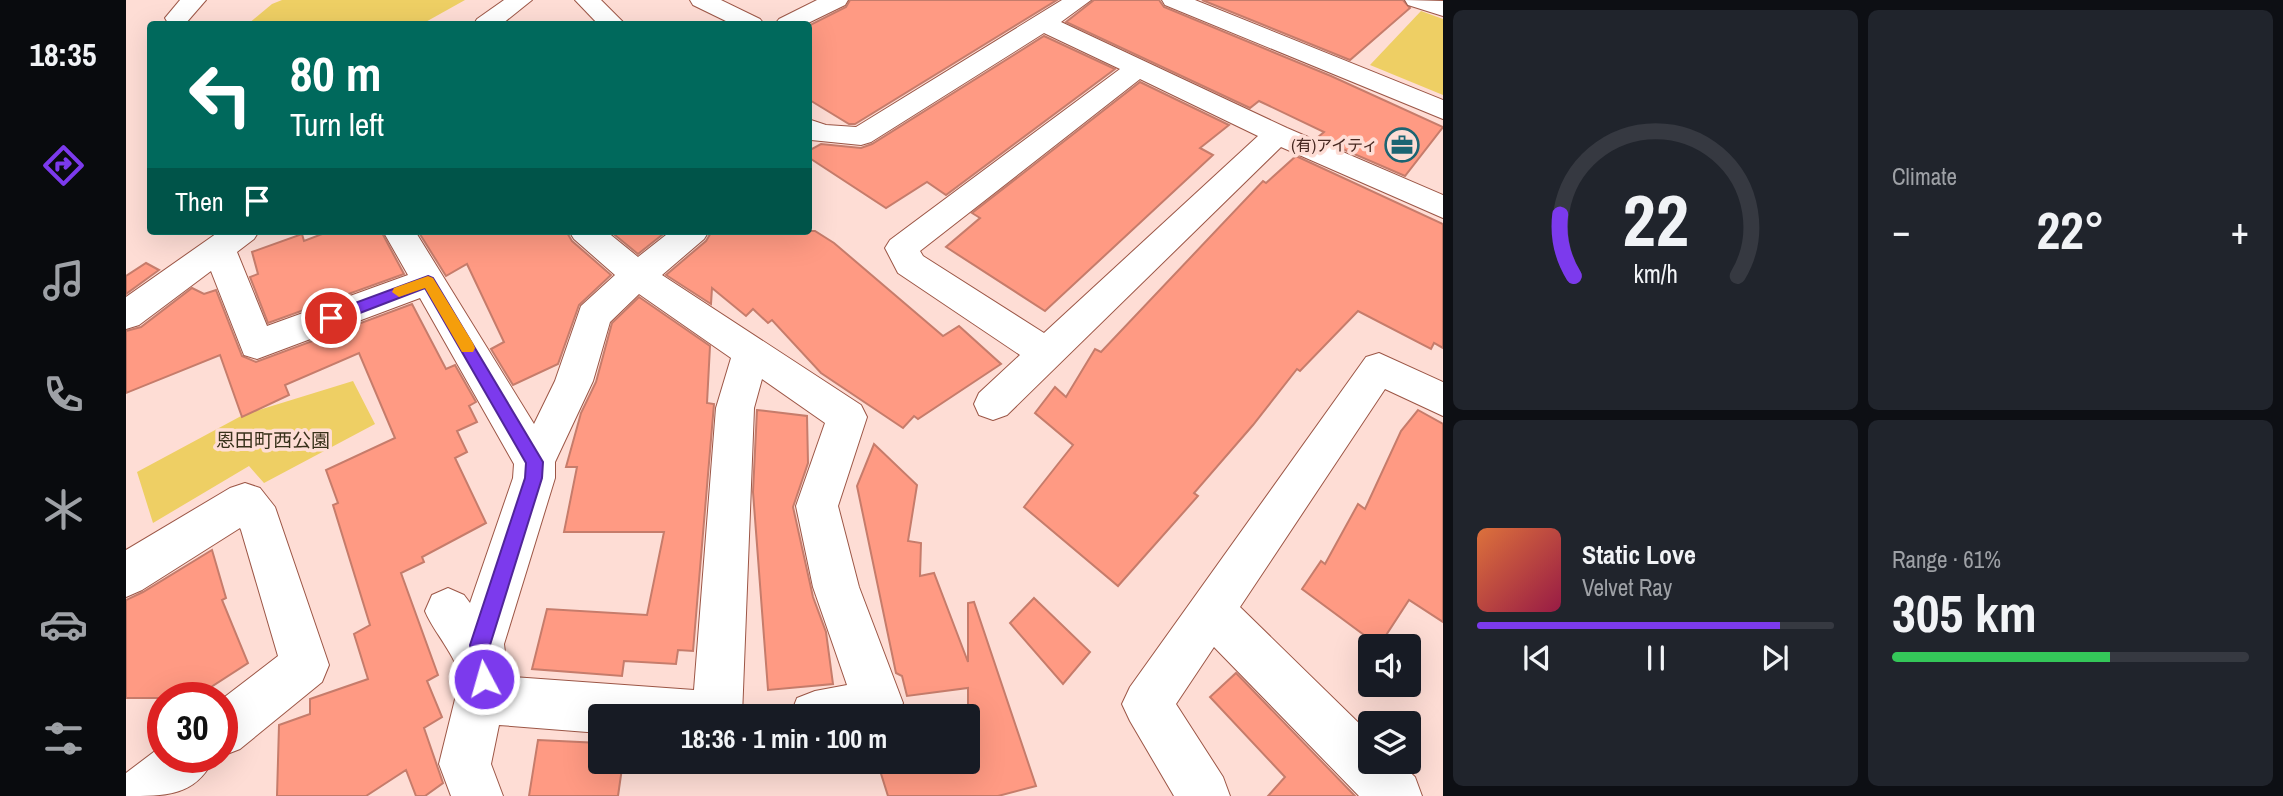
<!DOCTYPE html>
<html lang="en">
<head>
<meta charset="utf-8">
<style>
  body { margin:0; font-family:"Archivo Narrow","Noto Sans JP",sans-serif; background:#20242c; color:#f1f3f6; height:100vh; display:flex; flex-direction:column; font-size:26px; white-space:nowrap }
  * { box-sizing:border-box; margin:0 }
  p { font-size:23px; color:#9ea1a6 }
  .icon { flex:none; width:38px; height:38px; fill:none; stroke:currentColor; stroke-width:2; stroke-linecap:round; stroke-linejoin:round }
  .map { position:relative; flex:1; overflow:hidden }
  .panel { display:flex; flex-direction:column; gap:10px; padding:10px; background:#0d0f14; width:840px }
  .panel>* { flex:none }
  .top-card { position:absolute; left:21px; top:21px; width:665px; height:214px; border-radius:7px; box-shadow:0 7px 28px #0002; background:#00695c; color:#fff; overflow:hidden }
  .tools { position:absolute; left:1232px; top:634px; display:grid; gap:14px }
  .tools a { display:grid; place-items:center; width:63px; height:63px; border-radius:7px; background:#171b24; box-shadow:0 7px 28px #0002; font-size:35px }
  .speed { position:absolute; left:21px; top:682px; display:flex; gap:14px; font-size:35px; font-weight:700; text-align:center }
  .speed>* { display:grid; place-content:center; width:91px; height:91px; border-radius:50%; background:#171b24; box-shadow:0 7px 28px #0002; line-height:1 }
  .speed .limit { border:10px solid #d22; background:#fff; color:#111 }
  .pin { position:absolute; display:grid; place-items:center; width:60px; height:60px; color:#fff; margin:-30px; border:4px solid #fff; border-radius:50%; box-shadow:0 2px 7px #0007 }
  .me { position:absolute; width:77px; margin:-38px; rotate:354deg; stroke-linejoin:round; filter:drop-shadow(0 0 5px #0008) }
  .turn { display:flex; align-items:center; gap:24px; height:147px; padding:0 28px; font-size:32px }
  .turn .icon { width:91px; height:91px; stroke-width:2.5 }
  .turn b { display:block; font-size:49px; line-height:60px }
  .then { display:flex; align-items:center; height:66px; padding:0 28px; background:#0003; gap:14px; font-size:26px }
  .big { font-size:52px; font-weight:700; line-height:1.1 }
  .panel .card { flex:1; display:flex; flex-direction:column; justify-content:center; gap:10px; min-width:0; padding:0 24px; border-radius:10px; background:#20242c }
  .panel .dial { align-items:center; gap:0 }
  .dial svg { height:182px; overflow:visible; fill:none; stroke:#363941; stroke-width:7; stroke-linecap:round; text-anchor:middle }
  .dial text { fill:#f1f3f6; stroke:none }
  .song { display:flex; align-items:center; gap:21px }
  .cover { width:84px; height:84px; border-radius:10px; background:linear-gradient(135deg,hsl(20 70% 55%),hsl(340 70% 35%)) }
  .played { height:7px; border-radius:4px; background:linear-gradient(90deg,#7c3aed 85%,#363941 85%) }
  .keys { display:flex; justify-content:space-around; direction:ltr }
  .heat { display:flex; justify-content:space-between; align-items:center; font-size:38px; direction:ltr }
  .charge { height:10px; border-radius:5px; background:linear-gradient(90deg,#34c759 61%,#363941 0) }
  .panel .tiles { flex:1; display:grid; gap:10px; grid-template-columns:repeat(2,1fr) }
  .trip { position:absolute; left:462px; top:704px; width:392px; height:70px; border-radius:7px; background:#171b24; box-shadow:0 7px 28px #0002; font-weight:700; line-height:70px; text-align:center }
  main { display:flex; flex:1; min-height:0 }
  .menu { display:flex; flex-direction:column; width:126px; justify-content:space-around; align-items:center; background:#090b0e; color:#9ea1a6 }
  .menu .icon { width:49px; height:49px }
  .menu .selected { color:#7c3aed }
  .menu b { font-size:32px; color:#f1f3f6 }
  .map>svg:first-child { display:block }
  .green { fill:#eecf64 }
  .building { fill:#ff9a83; stroke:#c67c6b; stroke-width:2 }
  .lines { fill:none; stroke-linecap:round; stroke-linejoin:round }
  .minor-casing { stroke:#9c5646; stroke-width:2 }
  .minor { fill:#fff; fill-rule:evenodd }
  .route { fill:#7c3aed; stroke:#51269a; stroke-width:2 }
  .slow { fill:#f59e0b }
  .labels { text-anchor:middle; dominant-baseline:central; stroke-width:7; stroke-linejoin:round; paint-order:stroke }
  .far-poi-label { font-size:16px; fill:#472821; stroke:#feddd5; text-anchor:end }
  .park-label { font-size:19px; fill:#38311a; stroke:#feddd5 }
</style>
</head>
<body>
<main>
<nav class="menu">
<b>18:35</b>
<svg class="icon selected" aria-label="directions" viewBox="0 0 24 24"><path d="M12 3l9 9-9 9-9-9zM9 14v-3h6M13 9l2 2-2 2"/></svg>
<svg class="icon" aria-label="music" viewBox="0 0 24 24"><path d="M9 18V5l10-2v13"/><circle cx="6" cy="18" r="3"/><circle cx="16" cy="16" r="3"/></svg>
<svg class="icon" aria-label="phone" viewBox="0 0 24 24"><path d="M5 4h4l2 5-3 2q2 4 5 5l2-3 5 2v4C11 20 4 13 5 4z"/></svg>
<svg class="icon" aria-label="climate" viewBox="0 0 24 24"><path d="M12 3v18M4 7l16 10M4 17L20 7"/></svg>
<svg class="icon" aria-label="car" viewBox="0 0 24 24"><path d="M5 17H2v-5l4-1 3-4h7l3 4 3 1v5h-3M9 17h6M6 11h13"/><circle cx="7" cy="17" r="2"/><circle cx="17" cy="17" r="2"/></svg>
<svg class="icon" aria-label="filters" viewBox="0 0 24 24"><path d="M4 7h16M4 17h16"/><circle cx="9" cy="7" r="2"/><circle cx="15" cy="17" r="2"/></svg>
</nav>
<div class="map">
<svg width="1317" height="796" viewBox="0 0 1317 796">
  <rect width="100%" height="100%" fill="#feddd5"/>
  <!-- green -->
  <g class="green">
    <polygon points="156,0 339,0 296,24 122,24 146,4"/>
    <polygon points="1295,11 1317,19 1317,95 1244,65"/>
    <polygon points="227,381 249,424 138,483 123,466 27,523 11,472 117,415"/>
  </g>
  <!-- building -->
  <g class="building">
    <polygon points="724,0 931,0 729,124 723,124 682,99 682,26 720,7"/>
    <polygon points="968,0 1033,0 1038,7 1205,76 1317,127 1279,176 1191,138 1198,132 1133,101 1124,108 940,22"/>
    <polygon points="1076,0 1277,0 1284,8 1224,60"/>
    <polygon points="918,36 989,69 820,195 801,182 760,208 682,157 682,151 695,144 735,148 746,144"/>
    <polygon points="1014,82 1103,125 1074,148 1087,155 919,311 820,247 854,218 846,213"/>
    <polygon points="1170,156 1317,224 1317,348 1308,343 1305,349 1232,311 1174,371 1171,369 1127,425 1068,493 1072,496 992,586 898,507 947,445 909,413 929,387 940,397 969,349 975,352 1137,181 1140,183"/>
    <polygon points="204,231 255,231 278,274 142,323 124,277 132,274 126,252 176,234 178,241"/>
    <polygon points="292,231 440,231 446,241 485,275 453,305 432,364 387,385 365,349 378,342 341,264 320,276"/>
    <polygon points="484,231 541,231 512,254"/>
    <polygon points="586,231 689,231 708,243 817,336 833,326 875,364 792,419 788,416 777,428 695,373 646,320 642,323 627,309 620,316 586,288 585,304 540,275 580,241"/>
    <polygon points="20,263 33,270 0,294 0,276"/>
    <polygon points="66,288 78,294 90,290 116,356 130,362 286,304 320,369 329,365 350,402 343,406 351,422 331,431 341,452 329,458 360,523 296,557 298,562 275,573 312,675 301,681 316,717 298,728 317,783 299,796 290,796 280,770 240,796 151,796 153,725 184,714 184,699 242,679 228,634 244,625 207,505 212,503 200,470 269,438 233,353 159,385 163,395 116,417 94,355 0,393 0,331 15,327"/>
    <polygon points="513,297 584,346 581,403 588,404 567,651 552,650 550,664 498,661 496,676 406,669 421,609 521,615 538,532 438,532 451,467 440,467 455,413 470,382 486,323"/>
    <polygon points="631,410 681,416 682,463 667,507 687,597 700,632 707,684 642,690 627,492"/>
    <polygon points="1292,410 1317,424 1317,622 1283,600 1253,646 1176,589 1195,561 1199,564 1232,504 1239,509 1275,431"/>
    <polygon points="748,444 791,485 782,541 795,543 794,576 808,573 842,662 842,603 848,602 910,786 872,796 762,796 751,761 842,761 842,688 781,696 776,676 770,673 731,486"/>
    <polygon points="86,550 100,598 96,600 122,663 68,698 0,698 0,600 17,592"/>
    <polygon points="908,598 964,652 937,684 884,623"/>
    <polygon points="1110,673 1229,796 1142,796 1159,777 1084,697"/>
    <polygon points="412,740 474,743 474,761 497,761 492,796 403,796"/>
  </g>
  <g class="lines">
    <defs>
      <g id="minor">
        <polygon points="54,0 80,0 60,23 42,23 39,18"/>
        <polygon points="378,0 406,0 376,24 348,24 351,19"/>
        <polygon points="449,0 475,0 499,24 472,24"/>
        <polygon points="564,0 595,0 634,19 638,24 606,24 567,5"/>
        <polygon points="691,0 722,0 719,5 680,24 649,24 653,19"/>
        <path d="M936 0H965L935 22 1161 128 1317 195V218L1155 147 881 415 867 420 853 415 848 404 853 393 894 355 772 273 759 248 764 240 994 69 918 33 745 142 735 145 685 140 682 139V119L700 125 730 127ZM1014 79 1132 136 918 333 797 256 794 251Z"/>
        <polygon points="1036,0 1069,0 1317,100 1317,119 1039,5"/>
        <polygon points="1279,0 1317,1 1317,16 1282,5"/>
        <path d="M94 231H133L128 239 111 252 141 326 282 275 257 231H289L408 424 429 381 455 306 489 275 448 239 443 231H480L512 257 545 231H583L578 239 536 275 735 405 741 417 712 506 733 587 777 703 771 716H664L671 698 689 691 721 685 687 587 670 506 699 423 636 379 628 408 616 716H474V733L373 725 365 764 377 796H325L313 764 334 679C331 656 308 633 299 611L306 595 322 588 338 595 344 603 387 478 388 464 294 298 131 359 118 355 85 271 13 325 0 329V297ZM513 294 605 358 590 408 568 690 387 677 381 669 378 644 429 478V462L467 381 484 322Z"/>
        <polygon points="1253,353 1317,382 1317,416 1259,389 1114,607 1244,734 1244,761 1272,761 1289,777 1296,796 1233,796 1088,647 1050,704 1097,777 1104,796 1048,796 1004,721 996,704 1004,687 1240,357"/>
        <polygon points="119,483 134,488 149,507 203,665 196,682 114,749 96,756 96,699 152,656 115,530 114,528 16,590 0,597 0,550 104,488"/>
        <path d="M37 745V758H88C70 796 41 796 0 796V773Z"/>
      </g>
    </defs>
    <!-- minor casing -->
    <use href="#minor" class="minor-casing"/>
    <!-- minor -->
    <use href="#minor" class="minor"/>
  </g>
  <!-- route -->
  <polygon class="route" points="302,276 307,278 417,462 416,478 364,645 368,679 365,686 358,689 351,686 344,645 399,478 400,463 299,288 205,324 197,318 199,314"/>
  <!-- slow -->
  <polygon class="slow" points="302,276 307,278 347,343 349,348 347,352 336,352 299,288 273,297 266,292 268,288"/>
  <!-- icons -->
  <defs>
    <symbol id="office-ring" viewBox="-11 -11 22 22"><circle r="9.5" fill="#feddd5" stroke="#1c6472" stroke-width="1.5"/><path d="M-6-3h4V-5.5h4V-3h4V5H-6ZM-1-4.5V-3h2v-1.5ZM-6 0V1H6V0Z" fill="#1c6472"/></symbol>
  </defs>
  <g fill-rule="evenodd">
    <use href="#office-ring" x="1257" y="126" width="38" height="38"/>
  </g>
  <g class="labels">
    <!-- far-poi labels -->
    <g class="far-poi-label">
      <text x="1252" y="145">(有)アイティ</text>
    </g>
    <!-- park labels -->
    <g class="park-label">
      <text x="147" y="440">恩田町西公園</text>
    </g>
  </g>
</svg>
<div class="tools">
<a><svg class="icon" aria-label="sound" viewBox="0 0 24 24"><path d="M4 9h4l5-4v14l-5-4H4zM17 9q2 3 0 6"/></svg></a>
<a><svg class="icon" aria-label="layers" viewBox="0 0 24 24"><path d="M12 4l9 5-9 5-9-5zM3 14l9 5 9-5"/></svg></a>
</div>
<div class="speed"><div class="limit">30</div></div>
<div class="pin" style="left:205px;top:318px;background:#d93025"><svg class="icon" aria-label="arrive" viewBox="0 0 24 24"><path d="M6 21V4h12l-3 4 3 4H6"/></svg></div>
<svg class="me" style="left:358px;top:679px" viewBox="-20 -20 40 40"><circle r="17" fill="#7c3aed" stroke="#fff" stroke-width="3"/><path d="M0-11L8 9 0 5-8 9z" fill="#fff"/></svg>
<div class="trip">18:36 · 1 min · 100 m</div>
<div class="top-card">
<div class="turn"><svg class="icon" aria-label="left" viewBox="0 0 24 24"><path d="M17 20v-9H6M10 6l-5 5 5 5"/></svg><div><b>80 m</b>Turn left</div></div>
<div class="then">Then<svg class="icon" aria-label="arrive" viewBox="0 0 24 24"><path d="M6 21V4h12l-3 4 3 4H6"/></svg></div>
</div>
</div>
<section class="panel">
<div class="tiles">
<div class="card dial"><svg viewBox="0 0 100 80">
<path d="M14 69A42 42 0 1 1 86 69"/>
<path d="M14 69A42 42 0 0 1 8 42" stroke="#7c3aed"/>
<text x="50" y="56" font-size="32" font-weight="700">22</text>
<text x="50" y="72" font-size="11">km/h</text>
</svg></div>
<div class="card"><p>Climate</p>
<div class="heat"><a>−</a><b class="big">22°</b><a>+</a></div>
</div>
<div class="card">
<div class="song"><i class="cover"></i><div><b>Static Love</b><p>Velvet Ray</p></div></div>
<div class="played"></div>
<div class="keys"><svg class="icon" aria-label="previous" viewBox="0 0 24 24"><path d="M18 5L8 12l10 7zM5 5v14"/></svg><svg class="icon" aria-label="pause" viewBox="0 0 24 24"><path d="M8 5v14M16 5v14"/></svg><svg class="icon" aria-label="next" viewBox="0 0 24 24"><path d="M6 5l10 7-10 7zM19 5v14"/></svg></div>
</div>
<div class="card"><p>Range · 61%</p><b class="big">305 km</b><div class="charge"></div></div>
</div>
</section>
</main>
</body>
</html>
